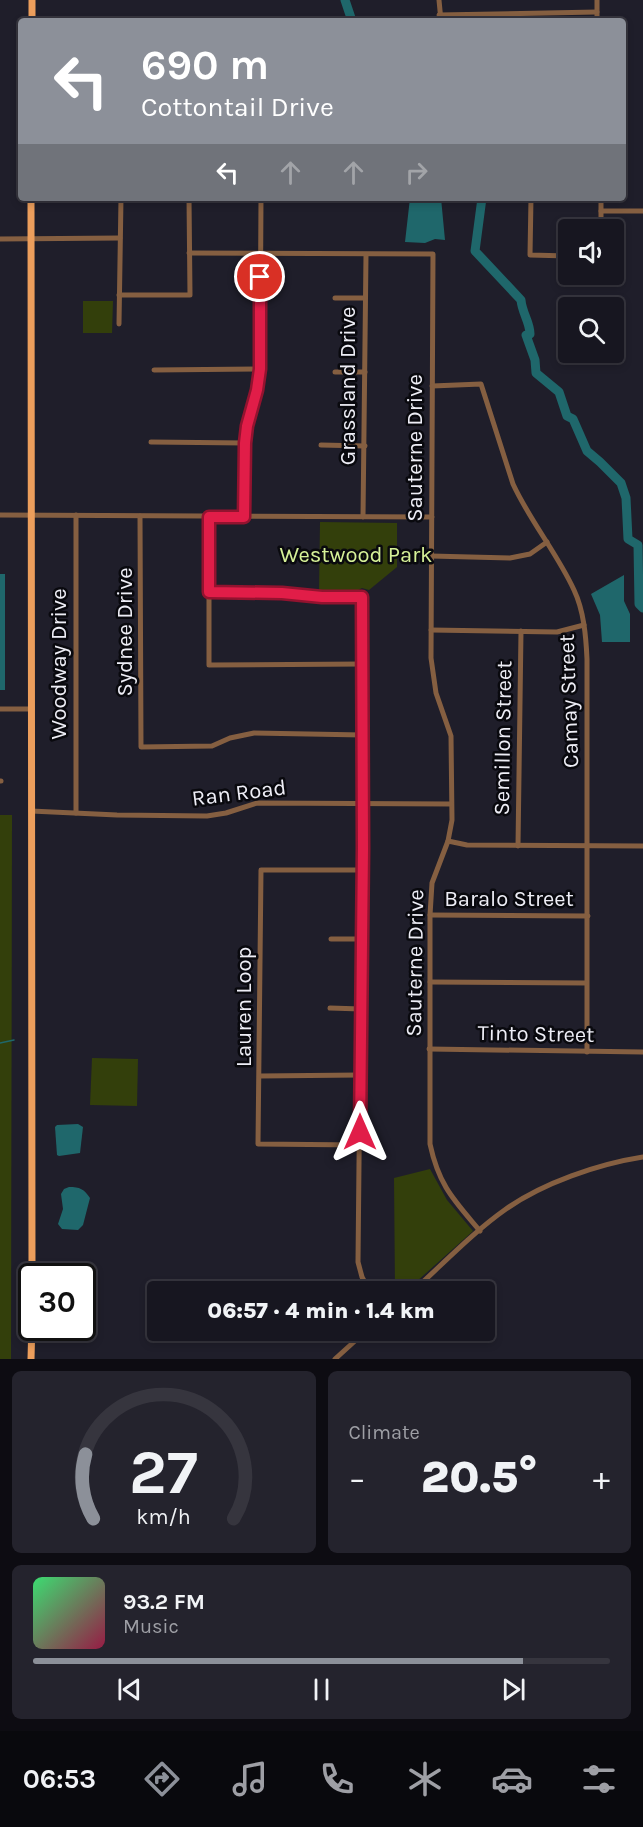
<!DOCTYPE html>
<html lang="en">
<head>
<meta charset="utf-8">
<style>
  body { margin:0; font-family:Karla,sans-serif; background:#24232d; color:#f1f3f6; height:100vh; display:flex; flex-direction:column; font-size:22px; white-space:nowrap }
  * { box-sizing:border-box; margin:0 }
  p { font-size:20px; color:#9e9fa5 }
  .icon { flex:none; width:33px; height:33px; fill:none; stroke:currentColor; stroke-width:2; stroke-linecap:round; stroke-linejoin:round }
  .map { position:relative; height:1359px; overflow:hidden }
  .side { display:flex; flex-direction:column; gap:12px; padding:12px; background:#0d0c12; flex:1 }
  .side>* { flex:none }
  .banner { position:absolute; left:18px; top:18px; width:608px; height:183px; border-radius:6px; box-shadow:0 3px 9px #0003,0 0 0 2px #36353e; background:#8c9099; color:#fff; overflow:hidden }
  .fabs { position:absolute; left:558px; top:219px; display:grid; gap:12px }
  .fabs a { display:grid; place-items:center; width:66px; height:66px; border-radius:6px; background:#171620; box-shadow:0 3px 9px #0003,0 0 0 2px #36353e; font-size:30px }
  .speed { position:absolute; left:18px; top:1263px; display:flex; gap:12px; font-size:30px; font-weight:700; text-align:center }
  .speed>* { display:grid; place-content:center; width:78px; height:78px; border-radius:50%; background:#171620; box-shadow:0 3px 9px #0003,0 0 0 2px #36353e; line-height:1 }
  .speed .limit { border:3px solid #111; border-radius:9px; background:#fff; color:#111 }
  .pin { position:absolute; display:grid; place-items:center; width:51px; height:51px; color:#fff; margin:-26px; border:3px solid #fff; border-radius:50%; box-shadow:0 2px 6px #0007 }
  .me { position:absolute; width:66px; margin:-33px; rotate:0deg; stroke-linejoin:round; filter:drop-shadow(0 0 4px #0008) }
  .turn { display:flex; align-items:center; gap:21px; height:126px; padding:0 24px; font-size:27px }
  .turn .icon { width:78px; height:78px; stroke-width:2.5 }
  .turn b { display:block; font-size:42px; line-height:51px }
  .lanes { display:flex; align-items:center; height:57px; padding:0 24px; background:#0003; justify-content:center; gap:30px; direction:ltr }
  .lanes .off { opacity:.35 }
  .big { font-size:45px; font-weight:800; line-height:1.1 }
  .side .widget { flex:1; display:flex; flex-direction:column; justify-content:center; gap:9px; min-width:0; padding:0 21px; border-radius:9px; background:#24232d }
  .side .dial { align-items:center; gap:0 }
  .dial svg { height:156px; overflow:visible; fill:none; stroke:#36353e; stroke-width:7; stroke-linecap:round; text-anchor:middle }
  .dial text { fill:#f1f3f6; stroke:none }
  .song { display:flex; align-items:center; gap:18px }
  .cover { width:72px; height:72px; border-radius:9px; background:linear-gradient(135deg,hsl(140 70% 55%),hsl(340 70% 35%)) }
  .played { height:6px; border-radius:3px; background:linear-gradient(90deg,#8c9099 85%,#36353e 85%) }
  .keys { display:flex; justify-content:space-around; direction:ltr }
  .heat { display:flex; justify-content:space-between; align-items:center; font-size:33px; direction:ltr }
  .side .tiles { flex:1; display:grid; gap:12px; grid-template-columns:1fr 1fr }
  .widget:last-child { grid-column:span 2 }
  .trip { position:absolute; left:147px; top:1281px; width:348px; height:60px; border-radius:6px; background:#171620; box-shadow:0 3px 9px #0003,0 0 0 2px #36353e; font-weight:800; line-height:60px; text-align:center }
  .tabs { display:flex; height:96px; justify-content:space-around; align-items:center; background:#09090d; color:#9e9fa5 }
  .tabs .icon { width:42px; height:42px }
  .tabs .current { color:#8c9099 }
  .tabs b { font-size:27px; color:#f1f3f6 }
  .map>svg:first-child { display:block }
  .green { fill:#333f0b }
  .water { fill:#1f676b }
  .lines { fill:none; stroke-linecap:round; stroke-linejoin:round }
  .stream { stroke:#1f676b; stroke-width:1.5 }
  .river { stroke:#1f676b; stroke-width:9 }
  .minor { stroke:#855f41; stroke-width:5 }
  .major { stroke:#ec9e5c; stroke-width:7 }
  .route-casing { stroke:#92132f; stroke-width:15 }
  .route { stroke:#e11d48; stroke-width:10 }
  .labels { text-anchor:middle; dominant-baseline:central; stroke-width:5; stroke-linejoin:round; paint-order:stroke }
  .street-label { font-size:22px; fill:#eeeef6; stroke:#09090e }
  .park-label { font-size:22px; fill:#d6f198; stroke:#09090e }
</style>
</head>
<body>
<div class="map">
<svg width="643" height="1359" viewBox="0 0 643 1359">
  <rect width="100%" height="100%" fill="#1f1e2a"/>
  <!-- green -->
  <g class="green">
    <polygon points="83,301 113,301 112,333 83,333"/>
    <polygon points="320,522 397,523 397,567 369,590 362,588 353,593 319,593"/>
    <polygon points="0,815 12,815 11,1359 0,1359"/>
    <polygon points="92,1058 138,1059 137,1106 90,1105"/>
    <polygon points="430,1169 447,1200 473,1231 406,1291 395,1291 394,1178"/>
  </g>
  <!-- water -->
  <g class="water">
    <polygon points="410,198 441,198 445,240 435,239 425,243 405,242"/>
    <rect x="0" y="574" width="5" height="116"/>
    <polygon points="624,575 624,601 630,614 630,642 602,642 600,615 591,594"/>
    <polygon points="78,1124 83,1127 80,1153 59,1156 57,1155 55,1127 57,1125"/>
    <path d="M69 1187C80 1187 84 1189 90 1198L83 1225 78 1230 62 1229 58 1224 63 1209 61 1194 64 1189Z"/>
  </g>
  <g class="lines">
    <!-- stream -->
    <polyline class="stream" points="0,1043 14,1040"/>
    <!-- river -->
    <g class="river">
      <polyline points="345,0 352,21"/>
      <path d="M482 198 475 251 521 300C522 313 530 322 530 334L526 335 535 360 536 373 559 392 567 416 573 419 587 451 600 462 621 483 626 498 628 539 638 545 639 604 643 608"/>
    </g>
    <!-- minor -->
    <g class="minor">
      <polyline points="439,0 441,21"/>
      <polyline points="597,0 597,21"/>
      <polyline points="439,15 597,12"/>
      <polyline points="531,198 530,255 568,256"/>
      <polyline points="601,198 601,230"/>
      <polyline points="601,211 643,211"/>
      <polyline points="0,239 120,238"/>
      <path d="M189 253 433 254 431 658 436 693 451 736 452 820 448 841 432 883 430 915V1144C439 1186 454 1200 480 1231"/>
      <polyline points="119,295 190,295 189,198"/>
      <polyline points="335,298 365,298"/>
      <polyline points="119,324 121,198"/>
      <polyline points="154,370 260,369"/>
      <polyline points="335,372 365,372"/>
      <path d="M432 386 481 384 513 484C530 521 557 553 574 590 584 611 586 637 587 659V1052"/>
      <polyline points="151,442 245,443"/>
      <polyline points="321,445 365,446"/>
      <polyline points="0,515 432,517"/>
      <polyline points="76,515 76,813"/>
      <polyline points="140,516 141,747 212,746 230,738 254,733 363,735"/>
      <polyline points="209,517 209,665 363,664"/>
      <path d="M244 517C244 488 242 457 247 428 250 408 257 390 260 369L261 198"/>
      <polyline points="363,517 366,255"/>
      <polyline points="431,556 510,558 530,554 547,542"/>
      <polyline points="209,592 282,593 334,598 362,597 362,870 358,1262 362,1277 369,1290"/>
      <polyline points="431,630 557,632 584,625"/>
      <polyline points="0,709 32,709"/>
      <polyline points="0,781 1,781"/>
      <polyline points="31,811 117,815 207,816 226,813 257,803 451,804"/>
      <polyline points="448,841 467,845 643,846"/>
      <polyline points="518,846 521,631"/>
      <polyline points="430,915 588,916"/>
      <polyline points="331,939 361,939"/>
      <polyline points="430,982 586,983"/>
      <polyline points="330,1008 361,1009"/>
      <polyline points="429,1049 643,1052"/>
      <polyline points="260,1076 359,1075"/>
      <polyline points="360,1145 258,1144 261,870 362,870"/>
      <path d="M412 1292C443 1264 472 1233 506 1209 543 1183 598 1164 643 1157"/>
      <polyline points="335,1359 367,1330"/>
    </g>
    <!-- major -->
    <g class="major">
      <polyline points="32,0 32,21"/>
      <polyline points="31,198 32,1276"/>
      <polyline points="31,1359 32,1321"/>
    </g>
  </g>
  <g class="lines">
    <defs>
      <polyline id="route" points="260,277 260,369 257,390 247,426 245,443 244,517 209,517 209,592 282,593 322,597 362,597 363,848 360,1132"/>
    </defs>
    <!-- route casing -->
    <use href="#route" class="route-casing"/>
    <!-- route -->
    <use href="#route" class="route"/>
  </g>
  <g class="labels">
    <!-- street labels -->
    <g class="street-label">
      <text transform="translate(348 386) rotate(-90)">Grassland Drive</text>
      <text transform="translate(415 448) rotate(-90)">Sauterne Drive</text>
      <text transform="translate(125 632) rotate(-90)">Sydnee Drive</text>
      <text transform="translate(59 664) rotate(-90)">Woodway Drive</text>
      <text transform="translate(569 701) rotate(-92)">Camay Street</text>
      <text transform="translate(503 738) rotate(-89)">Semillon Street</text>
      <text transform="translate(239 793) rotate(-7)">Ran Road</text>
      <text x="509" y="899">Baralo Street</text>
      <text transform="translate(415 963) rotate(-89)">Sauterne Drive</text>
      <text transform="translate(244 1007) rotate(-90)">Lauren Loop</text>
      <text transform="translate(536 1034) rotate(1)">Tinto Street</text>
    </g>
    <!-- park labels -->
    <g class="park-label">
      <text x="356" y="555">Westwood Park</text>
    </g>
  </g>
</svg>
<div class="fabs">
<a><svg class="icon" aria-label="sound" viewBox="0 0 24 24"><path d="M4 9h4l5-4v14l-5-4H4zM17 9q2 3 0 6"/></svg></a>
<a><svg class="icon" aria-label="search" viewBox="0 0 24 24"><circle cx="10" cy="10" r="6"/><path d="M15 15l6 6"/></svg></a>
</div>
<div class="speed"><div class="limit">30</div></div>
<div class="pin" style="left:260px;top:277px;background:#d93025"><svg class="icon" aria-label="arrive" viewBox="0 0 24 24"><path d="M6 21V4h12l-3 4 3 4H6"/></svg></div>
<svg class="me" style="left:360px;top:1132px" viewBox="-20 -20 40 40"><path d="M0-17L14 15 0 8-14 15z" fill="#e11d48" stroke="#fff" stroke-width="4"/></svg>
<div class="trip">06:57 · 4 min · 1.4 km</div>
<div class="banner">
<div class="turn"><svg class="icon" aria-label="left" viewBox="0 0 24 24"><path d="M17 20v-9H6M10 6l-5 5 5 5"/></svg><div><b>690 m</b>Cottontail Drive</div></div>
<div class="lanes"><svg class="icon" aria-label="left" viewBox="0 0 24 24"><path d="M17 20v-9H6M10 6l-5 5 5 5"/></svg><svg class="icon off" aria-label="ahead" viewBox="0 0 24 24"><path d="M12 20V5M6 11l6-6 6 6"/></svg><svg class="icon off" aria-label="ahead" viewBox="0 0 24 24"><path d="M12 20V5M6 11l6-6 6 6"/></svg><svg class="icon off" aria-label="right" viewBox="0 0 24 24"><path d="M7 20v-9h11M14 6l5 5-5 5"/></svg></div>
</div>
</div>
<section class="side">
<div class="tiles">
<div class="widget dial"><svg viewBox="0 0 100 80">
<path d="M14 69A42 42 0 1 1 86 69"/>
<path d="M14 69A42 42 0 0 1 10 36" stroke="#8c9099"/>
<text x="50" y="56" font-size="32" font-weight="700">27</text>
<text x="50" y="72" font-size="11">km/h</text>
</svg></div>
<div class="widget"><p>Climate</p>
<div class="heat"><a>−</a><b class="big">20.5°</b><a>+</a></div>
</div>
<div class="widget">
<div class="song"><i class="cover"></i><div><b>93.2 FM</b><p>Music</p></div></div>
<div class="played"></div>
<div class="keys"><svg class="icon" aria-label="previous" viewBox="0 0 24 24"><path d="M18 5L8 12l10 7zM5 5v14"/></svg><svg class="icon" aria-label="pause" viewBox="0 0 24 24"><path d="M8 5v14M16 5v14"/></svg><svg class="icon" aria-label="next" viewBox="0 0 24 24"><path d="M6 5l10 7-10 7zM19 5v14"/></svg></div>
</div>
</div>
</section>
<nav class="tabs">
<b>06:53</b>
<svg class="icon current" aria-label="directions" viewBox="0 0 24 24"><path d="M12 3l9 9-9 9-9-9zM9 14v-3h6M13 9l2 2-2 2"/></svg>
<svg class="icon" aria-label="music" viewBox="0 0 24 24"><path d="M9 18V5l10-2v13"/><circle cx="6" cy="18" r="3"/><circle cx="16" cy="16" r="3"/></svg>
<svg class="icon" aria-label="phone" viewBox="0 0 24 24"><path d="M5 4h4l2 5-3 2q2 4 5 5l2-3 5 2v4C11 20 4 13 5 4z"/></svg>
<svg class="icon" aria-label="climate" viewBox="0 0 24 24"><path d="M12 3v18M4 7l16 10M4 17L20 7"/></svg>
<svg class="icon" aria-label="car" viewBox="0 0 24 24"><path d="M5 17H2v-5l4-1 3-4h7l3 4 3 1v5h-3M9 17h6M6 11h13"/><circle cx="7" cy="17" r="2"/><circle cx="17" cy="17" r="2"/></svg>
<svg class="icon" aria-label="filters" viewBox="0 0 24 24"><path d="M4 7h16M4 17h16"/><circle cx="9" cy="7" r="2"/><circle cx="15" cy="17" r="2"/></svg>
</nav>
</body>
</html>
